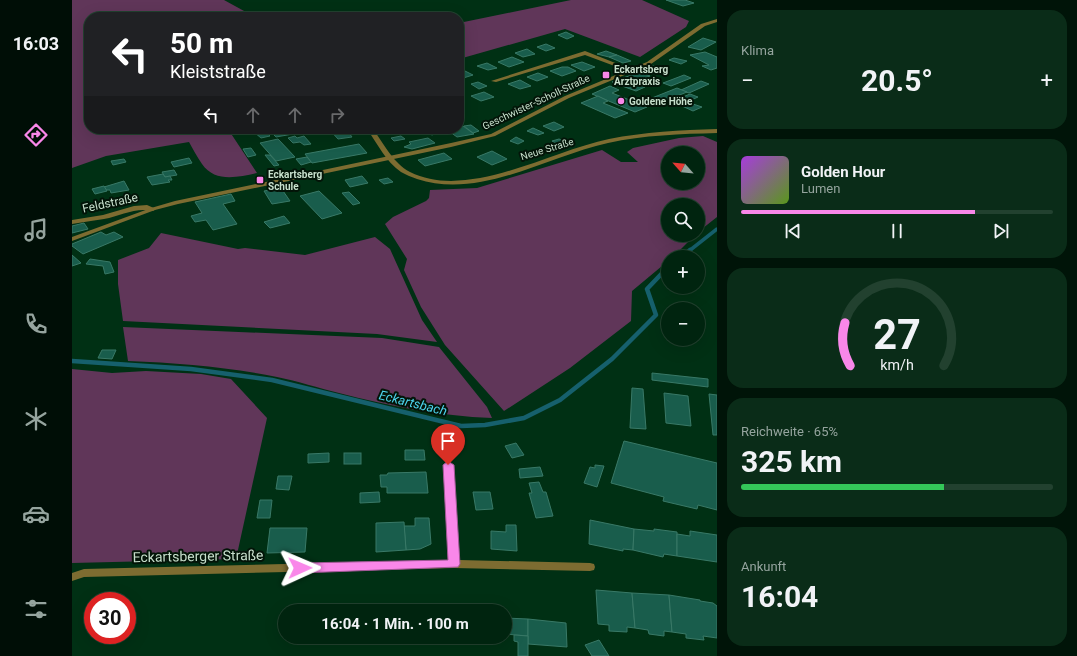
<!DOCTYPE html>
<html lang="de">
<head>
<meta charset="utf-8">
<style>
  body { margin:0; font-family:Roboto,sans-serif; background:#0a2c18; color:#f1f3f6; height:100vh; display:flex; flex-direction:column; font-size:15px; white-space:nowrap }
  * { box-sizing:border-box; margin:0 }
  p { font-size:13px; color:#95a49e }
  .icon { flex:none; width:22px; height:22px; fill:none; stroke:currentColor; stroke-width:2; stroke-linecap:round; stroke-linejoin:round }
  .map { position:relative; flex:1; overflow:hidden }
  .drawer { display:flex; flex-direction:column; gap:10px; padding:10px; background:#001408; width:360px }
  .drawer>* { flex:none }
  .guide { position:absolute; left:12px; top:12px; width:380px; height:122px; border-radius:16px; box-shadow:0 4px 16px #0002,0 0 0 1px #22412f; background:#202124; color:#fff; overflow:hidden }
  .needle { width:26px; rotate:297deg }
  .fabs { position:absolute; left:589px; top:146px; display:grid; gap:8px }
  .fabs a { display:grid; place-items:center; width:44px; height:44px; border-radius:50%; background:#00240f; box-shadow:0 4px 16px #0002,0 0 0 1px #22412f; font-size:20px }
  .speed { position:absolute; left:12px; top:592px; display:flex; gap:8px; font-size:20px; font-weight:700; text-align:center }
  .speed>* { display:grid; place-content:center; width:52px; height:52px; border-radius:50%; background:#00240f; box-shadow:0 4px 16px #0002,0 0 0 1px #22412f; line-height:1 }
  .speed .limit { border:6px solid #d22; background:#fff; color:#111 }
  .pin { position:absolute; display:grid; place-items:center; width:34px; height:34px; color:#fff; margin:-41px -17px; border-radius:50% 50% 50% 0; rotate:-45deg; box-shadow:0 0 4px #0007 }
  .pin .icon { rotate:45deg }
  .me { position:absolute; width:44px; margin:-22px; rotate:89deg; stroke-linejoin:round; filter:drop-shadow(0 0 3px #0008) }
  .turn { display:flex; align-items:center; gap:14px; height:84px; padding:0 20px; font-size:18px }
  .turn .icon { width:52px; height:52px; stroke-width:2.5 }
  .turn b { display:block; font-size:28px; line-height:34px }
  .lanes { display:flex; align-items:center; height:38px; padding:0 20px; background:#0003; justify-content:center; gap:20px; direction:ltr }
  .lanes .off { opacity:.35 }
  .big { font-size:30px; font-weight:700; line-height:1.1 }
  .drawer .tile { flex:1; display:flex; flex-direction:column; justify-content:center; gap:6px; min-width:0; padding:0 14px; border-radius:16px; background:#0a2c18 }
  .drawer .dial { align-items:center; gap:0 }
  .dial svg { height:104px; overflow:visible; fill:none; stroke:#22412f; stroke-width:7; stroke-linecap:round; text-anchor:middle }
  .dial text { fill:#f1f3f6; stroke:none }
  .song { display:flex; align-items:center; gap:12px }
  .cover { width:48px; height:48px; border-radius:6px; background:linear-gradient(135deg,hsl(280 70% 55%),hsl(90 70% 35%)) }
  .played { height:4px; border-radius:2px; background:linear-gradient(90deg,#f987e9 75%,#22412f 75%) }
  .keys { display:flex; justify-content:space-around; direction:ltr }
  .heat { display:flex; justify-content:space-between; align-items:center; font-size:22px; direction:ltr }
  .charge { height:6px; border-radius:3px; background:linear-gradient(90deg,#34c759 65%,#22412f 0) }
  .trip { position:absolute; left:206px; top:604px; width:234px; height:40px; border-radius:20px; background:#00240f; box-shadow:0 4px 16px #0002,0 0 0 1px #22412f; font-weight:700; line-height:40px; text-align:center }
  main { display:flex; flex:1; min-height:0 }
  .tab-bar { display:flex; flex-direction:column; width:72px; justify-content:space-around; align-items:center; background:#000e06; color:#95a49e }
  .tab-bar .icon { width:28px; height:28px }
  .tab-bar .selected { color:#f987e9 }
  .tab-bar b { font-size:18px; color:#f1f3f6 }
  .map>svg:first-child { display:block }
  .green { fill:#603659; fill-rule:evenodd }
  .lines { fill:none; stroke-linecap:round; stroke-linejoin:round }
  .stream-far1 { stroke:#16606d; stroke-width:3.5 }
  .stream { stroke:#16606d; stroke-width:4.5 }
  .building { fill:#195d4c; stroke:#397967 }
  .minor { fill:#7d6c31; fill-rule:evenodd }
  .tertiary { fill:#7d6c31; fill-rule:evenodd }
  .route { fill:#f987e9; stroke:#a25897 }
  .poi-dot { fill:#f987e9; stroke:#031408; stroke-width:1.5 }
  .labels { text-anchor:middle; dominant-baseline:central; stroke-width:4; stroke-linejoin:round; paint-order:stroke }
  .far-poi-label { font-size:10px; font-weight:bold; fill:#c7dfcc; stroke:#031408; text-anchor:start }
  .far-street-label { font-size:10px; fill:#c7dfcc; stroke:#031408 }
  .street-label { font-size:12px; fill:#c7dfcc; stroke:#031408 }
  .water-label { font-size:13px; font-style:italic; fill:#4cd3ec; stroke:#031408 }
  .near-street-label { font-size:14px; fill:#c7dfcc; stroke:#031408 }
</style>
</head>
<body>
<main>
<nav class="tab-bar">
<b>16:03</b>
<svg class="icon selected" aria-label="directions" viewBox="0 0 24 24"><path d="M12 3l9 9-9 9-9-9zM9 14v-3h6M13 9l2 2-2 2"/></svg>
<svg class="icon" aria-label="music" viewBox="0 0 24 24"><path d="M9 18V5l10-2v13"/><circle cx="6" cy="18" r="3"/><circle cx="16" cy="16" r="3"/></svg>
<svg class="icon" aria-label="phone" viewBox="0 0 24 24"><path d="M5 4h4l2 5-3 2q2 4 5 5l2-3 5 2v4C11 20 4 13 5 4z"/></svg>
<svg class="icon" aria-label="climate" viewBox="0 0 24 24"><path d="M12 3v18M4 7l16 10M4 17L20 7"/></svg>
<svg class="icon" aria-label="car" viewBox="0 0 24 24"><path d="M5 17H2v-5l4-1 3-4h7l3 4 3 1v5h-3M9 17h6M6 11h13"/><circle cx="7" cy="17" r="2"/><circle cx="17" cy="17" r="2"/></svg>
<svg class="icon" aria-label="filters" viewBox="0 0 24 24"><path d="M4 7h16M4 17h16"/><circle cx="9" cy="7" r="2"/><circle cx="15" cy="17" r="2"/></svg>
</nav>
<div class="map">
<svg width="645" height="656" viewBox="0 0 645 656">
  <rect width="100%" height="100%" fill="#003014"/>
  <!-- green -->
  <g class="green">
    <path d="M0 0H152L183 17H17V129H156L185 173C166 177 143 183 130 164 125 157 121 149 117 142L34 156 0 168Z"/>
    <polygon points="499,0 570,0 617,21 614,27 568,57 493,29 387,59 387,23"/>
    <path d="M631 136 645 142V217L626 232V205H596V235H623L601 257H596V261L560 291 559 321 498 368 432 411 373 345 349 307 332 270 335 259 313 224 321 217 354 201 357 198 358 190 405 188 530 150 549 162H566L555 152 561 148 607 138ZM596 153H626V183H596Z"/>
    <polygon points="89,233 166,249 173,248 233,255 303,237 318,249 350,320 365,342 305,334 51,321 46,284 46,260 77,248"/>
    <path d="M51 327 310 338 367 347 415 407 420 418C367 416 317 406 267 393 246 388 226 381 205 377 156 367 107 363 56 361Z"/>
    <polygon points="0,369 40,373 74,371 129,374 159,379 195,418 164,559 0,563"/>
  </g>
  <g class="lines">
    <!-- stream-far1 -->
    <polyline class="stream-far1" points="617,251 645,229"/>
    <!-- stream -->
    <g class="stream">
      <polyline points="609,257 618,250"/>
      <polyline points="0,361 119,369 200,380 389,426 413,425 452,418 488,400 540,359 584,315 575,289 596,267"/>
    </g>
  </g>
  <!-- building -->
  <g class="building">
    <polygon points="594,0 613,0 622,3 611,6"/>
    <polygon points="494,32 502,36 495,39 486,35"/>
    <polygon points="631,38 644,42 629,50 616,47"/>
    <polygon points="474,44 483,48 474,51 465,47"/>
    <polygon points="455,49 463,54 451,57 443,53"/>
    <polygon points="534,51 545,55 537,57 525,54"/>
    <polygon points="633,52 645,57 645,68 639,70 630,66 637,65 618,55"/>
    <polygon points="545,55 559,61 551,63 537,57"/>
    <polygon points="440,57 452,62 437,67 426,62"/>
    <polygon points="602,58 615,61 609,64 597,60"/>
    <polygon points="510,62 523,67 512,71 499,65"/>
    <polygon points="415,63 425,68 416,70 405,66"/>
    <polygon points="581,66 591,69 585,71 576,68"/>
    <polygon points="490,67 496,67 504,71 490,76 478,71"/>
    <polygon points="391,70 401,75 388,79 387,71"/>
    <polygon points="568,72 578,76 550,86 540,82"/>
    <polygon points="466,73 476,77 465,81 455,77"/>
    <polygon points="612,75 619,78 599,86 591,83"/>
    <polygon points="448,80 459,86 448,89 436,84"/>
    <polygon points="629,81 637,84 617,93 609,90"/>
    <polygon points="406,82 415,86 407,89 399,84"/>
    <polygon points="560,82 573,87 564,91 550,86"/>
    <polygon points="538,86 547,90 540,93 575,107 563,112 520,94"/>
    <polygon points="605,88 615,92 590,102 580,98"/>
    <polygon points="412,92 422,97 409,101 399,96"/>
    <polygon points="618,94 626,97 615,102 606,99"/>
    <polygon points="526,96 536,101 531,103 556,113 543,118 509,103"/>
    <polygon points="618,103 630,107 621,111 610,106"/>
    <polygon points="482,122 492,127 482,131 471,126"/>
    <polygon points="399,125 407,131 401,133 392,126"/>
    <polygon points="391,126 402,134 385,137 374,129 387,129 387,127"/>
    <polygon points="461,128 472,133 466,135 455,131"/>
    <polygon points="216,129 221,134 204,137 197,130"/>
    <polygon points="257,129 274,129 280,137 266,139"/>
    <polygon points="366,129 360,131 365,133 360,135 351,130"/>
    <polygon points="192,130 198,136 189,138 182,132"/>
    <polygon points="223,136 225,138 232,136 239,144 232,145 228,142 221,143 216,138"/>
    <polygon points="329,136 333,139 322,141 319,138"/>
    <polygon points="444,137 452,141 446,144 438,141"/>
    <polygon points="356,138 363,143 340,149 332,147 339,144 337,142"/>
    <polygon points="206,139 223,157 204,161 188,143"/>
    <polygon points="487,139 495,142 488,145 480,141"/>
    <polygon points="287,144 295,153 240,163 233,154"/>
    <polygon points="179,148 184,155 176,157 171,149"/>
    <polygon points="420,151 435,159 420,165 405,157"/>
    <polygon points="372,153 380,159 353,166 346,160"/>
    <polygon points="193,155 198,155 207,165 202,166"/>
    <polygon points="235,157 239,162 229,165 224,159"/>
    <polygon points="117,158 120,163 102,167 99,162"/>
    <polygon points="52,159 54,162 41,165 39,161"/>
    <polygon points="102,170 105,175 93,177 90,172"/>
    <polygon points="91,174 93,177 98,176 100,180 96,180 98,182 80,185 75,177"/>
    <polygon points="290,176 296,183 278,187 273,180"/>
    <polygon points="316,178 321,182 312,184 307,180"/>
    <polygon points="52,181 57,190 39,193 38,190 34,190 32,187"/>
    <polygon points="32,186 35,191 23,194 20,189"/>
    <polygon points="209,188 218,201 200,204 192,191"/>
    <polygon points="247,191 270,213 250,219 228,196"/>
    <polygon points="277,192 288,203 281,205 270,193"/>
    <polygon points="159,194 163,201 151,204 165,224 141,230 134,220 123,222 119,216 130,213 123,202"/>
    <polygon points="212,216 218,223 198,228 192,222"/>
    <polygon points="12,223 16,229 0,233 0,226"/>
    <polygon points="29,232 34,235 42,232 51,237 11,254 0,246 0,244"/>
    <polygon points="0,255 9,263 0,266"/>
    <polygon points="18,259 38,262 42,272 33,274 31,266 14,264"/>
    <polygon points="30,350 44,350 40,359 26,358"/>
    <polygon points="580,373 636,379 636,387 580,380"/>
    <polygon points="560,388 571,389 574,429 558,428"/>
    <polygon points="592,393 616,396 619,426 594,423"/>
    <polygon points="637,394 645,395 645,435 641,435"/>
    <polygon points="363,433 379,433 381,451 365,452"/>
    <polygon points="552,441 645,463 645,510 626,505 625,509 591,501 592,497 539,483"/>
    <polygon points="444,443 452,455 440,458 433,446"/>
    <polygon points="333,450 352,450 353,460 333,460"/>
    <polygon points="257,453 257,462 236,463 236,454"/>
    <rect x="272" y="453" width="17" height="11"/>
    <polygon points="523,465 532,466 525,487 512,483 518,467 523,468"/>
    <polygon points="468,467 471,476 448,478 447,469"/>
    <polygon points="354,472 356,493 315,493 315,487 309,487 308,475 315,475 316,473"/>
    <polygon points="206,476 220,476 217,490 204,489"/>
    <polygon points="467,482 471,492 474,492 481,516 464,518 457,493 460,493 457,483"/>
    <polygon points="307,492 308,502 288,503 288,493"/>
    <polygon points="401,492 418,492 421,509 404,510"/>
    <polygon points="188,500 200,500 198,518 185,518"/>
    <polygon points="343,518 357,518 359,544 348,549 334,550 332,526 343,526"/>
    <polygon points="518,520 562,529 561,550 551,549 551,551 517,544"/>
    <polygon points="332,522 334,550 304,552 304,523"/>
    <polygon points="434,525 444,525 445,551 419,549 419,531 434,532"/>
    <polygon points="198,528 235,528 233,552 195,553"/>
    <polygon points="562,529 582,531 582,529 605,532 605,556 592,554 591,557 561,550"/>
    <polygon points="618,531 645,535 645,562 605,556 605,534 618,536"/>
    <polygon points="524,590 560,593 563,628 555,627 555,632 537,631 537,625 526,624"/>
    <polygon points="560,593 597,595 600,632 592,631 592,636 577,634 576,630 563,628"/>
    <polygon points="597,595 628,600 628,601 641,603 645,606 645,638 631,636 632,640 614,638 614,634 600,632"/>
    <polygon points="433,618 456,619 456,636 433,634"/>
    <polygon points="456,619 494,623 495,647 456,644"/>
    <polygon points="442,635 456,636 456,656 446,656 446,642 442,641"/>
    <polygon points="527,640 537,656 520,656 513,645"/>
  </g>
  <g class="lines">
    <!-- minor -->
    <g class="minor">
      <polygon points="513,51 561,70 556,71 513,55 424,82 419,81"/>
      <path d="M295 129H301C312 144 321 163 338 172 396 201 478 151 537 139 572 132 609 130 645 129V133C609 134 572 135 536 143 476 156 408 200 345 179 340 177 334 175 329 172 314 162 305 143 295 129Z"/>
      <path d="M75 205 84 209 81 211C63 207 49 216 32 219 21 221 10 222 0 224V220L31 215 62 206Z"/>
      <polygon points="376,462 379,463 381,465 387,560 518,563 522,564 523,567 522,570 518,571 382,568 12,577 0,581 0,573 12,569 376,560 371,465 373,463"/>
    </g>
    <!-- tertiary -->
    <polygon class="tertiary" points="645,19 645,22 633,26 579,64 497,98 423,136 379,147 106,204 83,210 0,241 0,237 79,208 103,201 379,143 419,134 493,96 575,62 629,24"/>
  </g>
  <!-- route -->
  <polygon class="route" points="376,461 382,465 388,564 386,567 228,573 224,571 222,568 224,565 228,563 376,560 371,465"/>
  <!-- markers -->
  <g class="poi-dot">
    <rect x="530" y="71" width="8" height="8" rx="2"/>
    <circle cx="549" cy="101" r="4"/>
    <rect x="184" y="176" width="8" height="8" rx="2"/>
  </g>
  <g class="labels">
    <!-- far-poi labels -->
    <g class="far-poi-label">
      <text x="542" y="69">Eckartsberg<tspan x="542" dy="12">Arztpraxis</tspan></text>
      <text x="557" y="101">Goldene Höhe</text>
      <text x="196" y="174">Eckartsberg<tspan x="196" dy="12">Schule</tspan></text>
    </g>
    <!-- far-street labels -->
    <g class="far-street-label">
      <text transform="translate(464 102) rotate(-25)">Geschwister-Scholl-Straße</text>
      <text transform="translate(475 149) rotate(-17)">Neue Straße</text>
    </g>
    <!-- street labels -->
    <g class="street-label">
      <text transform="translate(38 203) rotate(-12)">Feldstraße</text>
    </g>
    <!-- water labels -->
    <g class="water-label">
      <text transform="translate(341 403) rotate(14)">Eckartsbach</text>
    </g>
    <!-- near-street labels -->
    <g class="near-street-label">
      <text transform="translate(126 556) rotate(-1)">Eckartsberger Straße</text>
    </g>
  </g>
</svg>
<div class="fabs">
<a><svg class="needle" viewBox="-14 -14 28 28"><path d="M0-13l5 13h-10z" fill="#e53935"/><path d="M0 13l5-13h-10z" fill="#95a49e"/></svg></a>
<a><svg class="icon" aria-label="search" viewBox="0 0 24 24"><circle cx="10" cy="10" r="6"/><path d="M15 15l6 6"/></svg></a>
<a>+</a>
<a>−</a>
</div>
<div class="speed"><div class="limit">30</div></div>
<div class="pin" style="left:376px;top:465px;background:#d93025"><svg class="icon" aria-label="arrive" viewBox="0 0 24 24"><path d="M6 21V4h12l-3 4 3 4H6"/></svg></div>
<svg class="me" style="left:228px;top:568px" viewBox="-20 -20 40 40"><path d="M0-17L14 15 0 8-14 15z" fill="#f987e9" stroke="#fff" stroke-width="4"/></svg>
<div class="trip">16:04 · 1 Min. · 100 m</div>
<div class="guide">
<div class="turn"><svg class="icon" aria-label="left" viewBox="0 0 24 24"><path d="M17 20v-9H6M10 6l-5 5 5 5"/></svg><div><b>50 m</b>Kleiststraße</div></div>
<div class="lanes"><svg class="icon" aria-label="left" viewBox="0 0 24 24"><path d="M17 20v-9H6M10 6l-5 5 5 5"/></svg><svg class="icon off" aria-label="ahead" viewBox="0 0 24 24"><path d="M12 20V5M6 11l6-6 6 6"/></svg><svg class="icon off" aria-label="ahead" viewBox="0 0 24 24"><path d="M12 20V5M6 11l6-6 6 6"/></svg><svg class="icon off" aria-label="right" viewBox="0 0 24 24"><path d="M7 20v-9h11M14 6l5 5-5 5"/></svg></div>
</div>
</div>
<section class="drawer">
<div class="tile"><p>Klima</p>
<div class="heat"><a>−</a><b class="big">20.5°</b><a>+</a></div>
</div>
<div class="tile">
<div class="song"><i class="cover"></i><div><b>Golden Hour</b><p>Lumen</p></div></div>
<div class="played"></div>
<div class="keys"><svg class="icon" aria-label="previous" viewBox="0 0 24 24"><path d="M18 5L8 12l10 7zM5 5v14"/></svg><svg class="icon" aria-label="pause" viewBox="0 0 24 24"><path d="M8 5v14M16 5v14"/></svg><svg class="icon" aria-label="next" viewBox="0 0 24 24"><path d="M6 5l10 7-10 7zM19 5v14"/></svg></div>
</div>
<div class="tile dial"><svg viewBox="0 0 100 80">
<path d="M14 69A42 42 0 1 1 86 69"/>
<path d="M14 69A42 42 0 0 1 10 36" stroke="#f987e9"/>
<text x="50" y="56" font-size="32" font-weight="700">27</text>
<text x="50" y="72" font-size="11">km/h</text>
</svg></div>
<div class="tile"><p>Reichweite · 65%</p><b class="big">325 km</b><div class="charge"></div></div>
<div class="tile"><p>Ankunft</p><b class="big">16:04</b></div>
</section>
</main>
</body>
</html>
